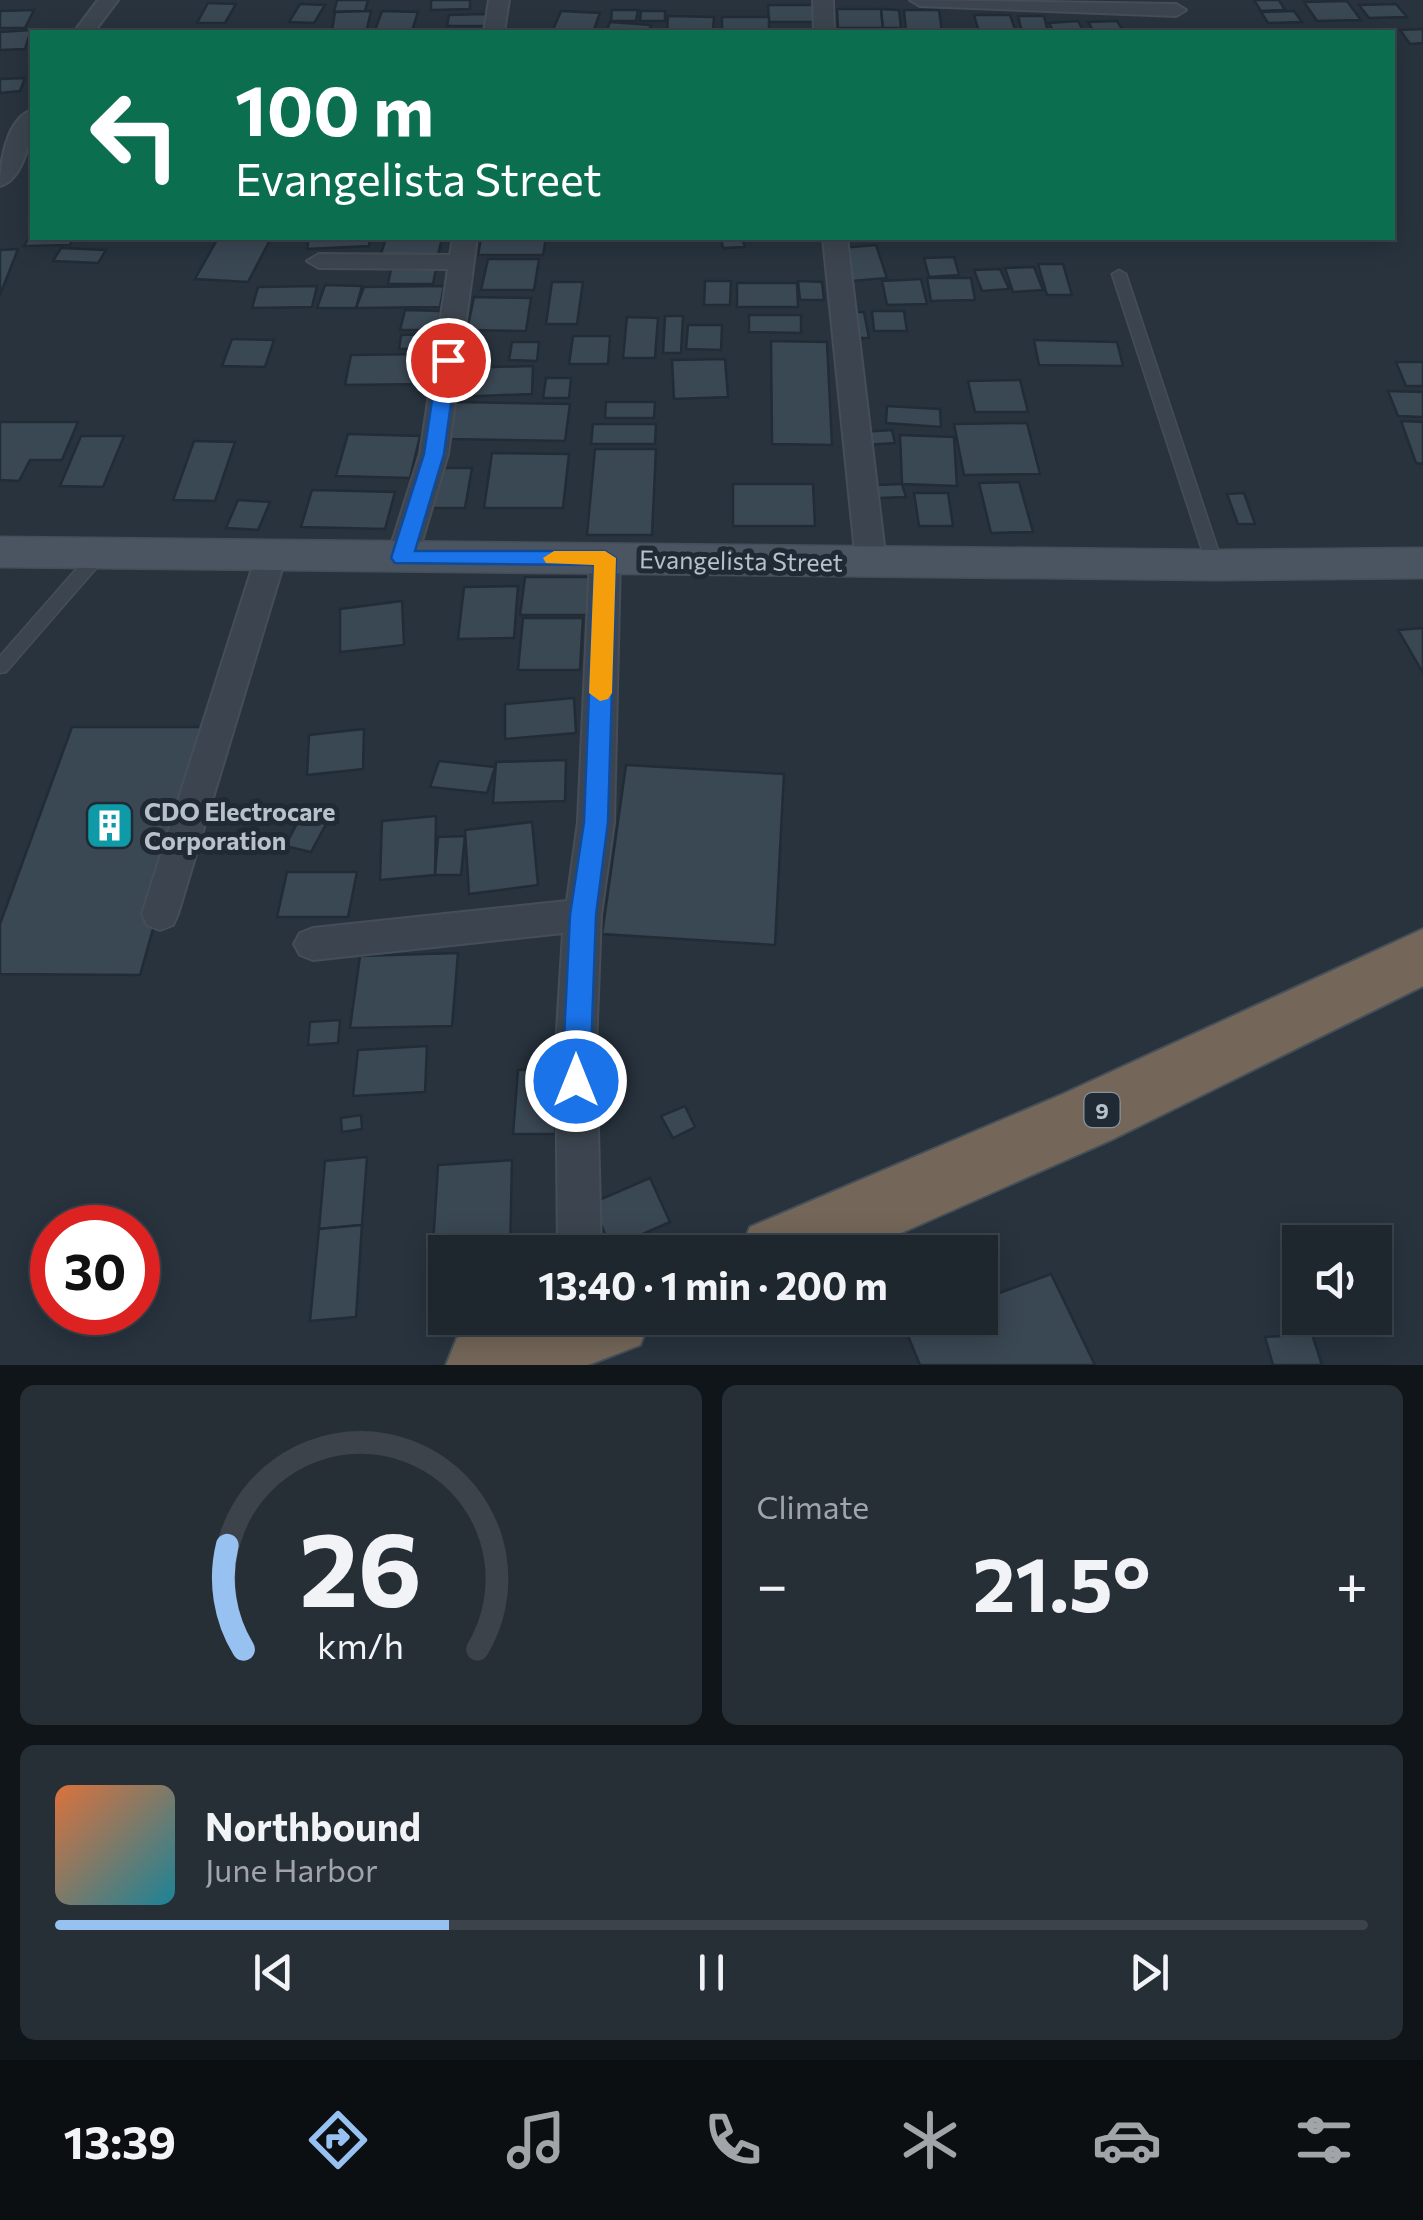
<!DOCTYPE html>
<html lang="en">
<head>
<meta charset="utf-8">
<style>
  body { margin:0; font-family:Commissioner,sans-serif; background:#262e36; color:#f1f3f6; height:100vh; display:flex; flex-direction:column; font-size:38px; white-space:nowrap }
  * { box-sizing:border-box; margin:0 }
  p { font-size:32px; color:#a1a5aa }
  .icon { flex:none; width:55px; height:55px; fill:none; stroke:currentColor; stroke-width:2; stroke-linecap:round; stroke-linejoin:round }
  .map { position:relative; height:1365px; overflow:hidden }
  .sheet { display:flex; flex-direction:column; gap:20px; padding:20px; background:#101519; flex:1 }
  .sheet>* { flex:none }
  .banner { position:absolute; left:30px; top:30px; width:1365px; height:210px; border-radius:0px; box-shadow:0 5px 25px #0003,0 0 0 2px #3c434a; background:#0b6e4f; color:#fff; overflow:hidden }
  .tools { position:absolute; left:1282px; top:1225px; display:grid; gap:20px }
  .tools a { display:grid; place-items:center; width:110px; height:110px; border-radius:0px; background:#1e262e; box-shadow:0 5px 25px #0003,0 0 0 2px #3c434a; font-size:50px }
  .speed { position:absolute; left:30px; top:1205px; display:flex; gap:20px; font-size:50px; font-weight:700; text-align:center }
  .speed>* { display:grid; place-content:center; width:130px; height:130px; border-radius:50%; background:#1e262e; box-shadow:0 5px 25px #0003,0 0 0 2px #3c434a; line-height:1 }
  .speed .limit { border:15px solid #d22; background:#fff; color:#111 }
  .pin { position:absolute; display:grid; place-items:center; width:85px; height:85px; color:#fff; margin:-42px; border:5px solid #fff; border-radius:50%; box-shadow:0 2px 10px #0007 }
  .me { position:absolute; width:110px; margin:-55px; rotate:0deg; stroke-linejoin:round; filter:drop-shadow(0 0 8px #0008) }
  .turn { display:flex; align-items:center; gap:35px; height:210px; padding:0 40px; font-size:45px }
  .turn .icon { width:130px; height:130px; stroke-width:2.5 }
  .turn b { display:block; font-size:70px; line-height:85px }
  .big { font-size:75px; font-weight:700; line-height:1.1 }
  .sheet .widget { flex:1; display:flex; flex-direction:column; justify-content:center; gap:15px; min-width:0; padding:0 35px; border-radius:15px; background:#262e36 }
  .sheet .dial { align-items:center; gap:0 }
  .dial svg { height:260px; overflow:visible; fill:none; stroke:#3c434a; stroke-width:7; stroke-linecap:round; text-anchor:middle }
  .dial text { fill:#f1f3f6; stroke:none }
  .song { display:flex; align-items:center; gap:30px }
  .cover { width:120px; height:120px; border-radius:15px; background:linear-gradient(135deg,hsl(20 70% 55%),hsl(190 70% 35%)) }
  .played { height:10px; border-radius:5px; background:linear-gradient(90deg,#97c1f0 30%,#3c434a 30%) }
  .keys { display:flex; justify-content:space-around; direction:ltr }
  .heat { display:flex; justify-content:space-between; align-items:center; font-size:55px; direction:ltr }
  .sheet .tiles { flex:1; display:grid; gap:20px; grid-template-columns:1fr 1fr }
  .widget:last-child { grid-column:span 2 }
  .trip { position:absolute; left:428px; top:1235px; width:570px; height:100px; border-radius:0px; background:#1e262e; box-shadow:0 5px 25px #0003,0 0 0 2px #3c434a; font-weight:700; line-height:100px; text-align:center }
  .tab-bar { display:flex; height:160px; justify-content:space-around; align-items:center; background:#0c0f12; color:#a1a5aa }
  .tab-bar .icon { width:70px; height:70px }
  .tab-bar .current { color:#97c1f0 }
  .tab-bar b { font-size:45px; color:#f1f3f6 }
  .map>svg:first-child { display:block }
  .building { fill:#3a4854; stroke:#222c36; stroke-width:2.5 }
  .lines { fill:none; stroke-linecap:round; stroke-linejoin:round }
  .lane-casing { stroke:#454e58; stroke-width:3 }
  .street-casing { stroke:#454e58; stroke-width:4 }
  .secondary-casing { stroke:#454e58; stroke-width:3 }
  .highway-casing { stroke:#465059; stroke-width:4 }
  .lane { fill:#3c454f; fill-rule:evenodd }
  .street { fill:#3c454f; fill-rule:evenodd }
  .secondary { fill:#4a5561; fill-rule:evenodd }
  .highway { fill:#746759; fill-rule:evenodd }
  .route { fill:#1a73e8; stroke:#114b97; stroke-width:2.5 }
  .slow { fill:#f59e0b }
  .labels { text-anchor:middle; dominant-baseline:central; stroke-width:10; stroke-linejoin:round; paint-order:stroke }
  .shield { fill:#202a34; stroke:#8a939c; stroke-width:2.5 }
  .shield-label { font-size:22px; font-weight:bold; fill:#b8c0c9 }
  .street-label { font-size:25px; fill:#b8c0c9; stroke:#202a34 }
  .poi-label { font-size:25px; font-weight:bold; fill:#b8c0c9; stroke:#202a34; text-anchor:start }
</style>
</head>
<body>
<div class="map">
<svg width="1423" height="1365" viewBox="0 0 1423 1365">
  <rect width="100%" height="100%" fill="#28333e"/>
  <!-- building -->
  <g class="building">
    <polygon points="337,0 368,0 365,11 334,12"/>
    <polygon points="431,0 470,0 470,9 431,10"/>
    <polygon points="1254,0 1279,0 1285,10 1261,11"/>
    <polygon points="1347,1 1361,20 1317,21 1304,2"/>
    <polygon points="208,3 236,4 225,23 197,23"/>
    <polygon points="300,4 325,5 314,23 289,22"/>
    <polygon points="1396,4 1407,17 1369,18 1359,5"/>
    <polygon points="768,5 815,5 817,22 769,22"/>
    <polygon points="837,9 881,9 883,28 838,28"/>
    <polygon points="881,9 899,10 901,28 883,28"/>
    <polygon points="34,10 25,28 0,28 0,11"/>
    <polygon points="612,10 638,10 636,21 611,21"/>
    <polygon points="904,10 939,10 942,32 906,31"/>
    <polygon points="371,11 367,29 332,30 335,12"/>
    <polygon points="382,11 418,12 412,31 375,30"/>
    <polygon points="561,11 600,13 593,32 552,32"/>
    <polygon points="641,11 665,11 665,21 640,21"/>
    <polygon points="1294,11 1302,22 1268,23 1261,12"/>
    <polygon points="487,14 485,26 447,26 449,15"/>
    <polygon points="974,15 1010,15 1016,32 979,32"/>
    <polygon points="668,16 714,17 713,32 667,32"/>
    <polygon points="1018,16 1044,16 1048,32 1022,32"/>
    <rect x="722" y="17" width="47" height="14"/>
    <polygon points="1078,21 1084,32 1054,32 1049,23"/>
    <polygon points="1117,21 1124,32 1094,32 1088,22"/>
    <polygon points="610,22 651,25 648,32 606,32"/>
    <polygon points="1423,29 1423,43 1410,44 1400,30"/>
    <polygon points="31,30 25,49 0,50 0,32"/>
    <polygon points="25,78 20,91 0,93 0,79"/>
    <polygon points="31,234 32,238 73,238 70,245 24,246"/>
    <polygon points="218,238 271,238 248,282 195,279"/>
    <polygon points="309,238 370,238 369,246 307,249"/>
    <polygon points="386,238 442,238 438,255 381,254"/>
    <polygon points="481,238 546,238 543,255 478,255"/>
    <polygon points="721,238 742,238 745,247 723,248"/>
    <polygon points="876,245 887,278 852,281 841,248"/>
    <polygon points="61,248 106,250 98,263 53,261"/>
    <polygon points="18,249 0,295 0,250"/>
    <polygon points="954,257 959,275 929,277 924,258"/>
    <polygon points="488,259 539,259 534,290 481,290"/>
    <polygon points="1038,264 1063,264 1072,295 1047,295"/>
    <polygon points="1034,267 1043,290 1013,292 1005,268"/>
    <polygon points="391,269 436,269 433,284 388,284"/>
    <polygon points="1000,269 1009,289 982,291 974,270"/>
    <polygon points="927,278 971,278 975,300 931,301"/>
    <polygon points="921,279 927,304 887,305 882,281"/>
    <polygon points="705,281 731,281 730,305 704,305"/>
    <polygon points="798,281 822,282 824,300 800,300"/>
    <polygon points="552,282 583,282 577,324 546,324"/>
    <polygon points="737,283 797,283 798,307 737,307"/>
    <polygon points="325,285 362,286 356,308 317,308"/>
    <polygon points="317,286 312,307 252,308 258,287"/>
    <polygon points="444,286 440,307 356,308 364,287"/>
    <polygon points="474,297 531,298 526,331 467,330"/>
    <polygon points="405,310 441,311 437,330 400,330"/>
    <polygon points="872,311 904,311 907,331 874,331"/>
    <polygon points="850,312 864,312 869,338 854,338"/>
    <polygon points="749,315 801,315 801,333 749,332"/>
    <polygon points="665,316 683,316 681,353 663,353"/>
    <polygon points="627,317 658,318 655,358 623,358"/>
    <polygon points="688,325 722,325 721,350 686,349"/>
    <polygon points="433,334 431,349 399,349 401,335"/>
    <polygon points="573,336 610,336 608,364 569,364"/>
    <polygon points="232,339 274,340 265,367 222,366"/>
    <polygon points="1034,340 1117,342 1123,366 1039,365"/>
    <polygon points="771,341 827,342 832,445 772,444"/>
    <polygon points="512,342 539,342 537,361 509,360"/>
    <polygon points="429,354 425,384 345,385 351,355"/>
    <polygon points="725,359 728,397 674,399 672,360"/>
    <polygon points="1396,362 1423,362 1423,386 1406,386"/>
    <polygon points="533,366 532,394 454,397 458,368"/>
    <polygon points="546,378 571,378 569,398 543,398"/>
    <polygon points="1020,380 1028,412 975,412 968,381"/>
    <polygon points="1388,391 1423,392 1423,417 1398,416"/>
    <polygon points="454,402 570,404 565,441 446,439"/>
    <polygon points="606,402 655,402 654,418 605,418"/>
    <polygon points="887,406 940,409 941,427 886,423"/>
    <polygon points="1401,421 1423,422 1423,464 1416,463"/>
    <polygon points="0,422 78,422 62,460 30,460 19,481 0,480"/>
    <polygon points="1027,423 1040,474 964,475 954,424"/>
    <polygon points="593,424 656,424 655,444 591,444"/>
    <polygon points="892,430 895,443 865,445 861,432"/>
    <polygon points="348,434 420,436 410,478 336,476"/>
    <polygon points="900,435 954,437 957,486 902,484"/>
    <polygon points="81,436 124,436 103,487 60,486"/>
    <polygon points="194,441 235,442 215,501 173,500"/>
    <polygon points="595,449 656,449 652,535 587,535"/>
    <polygon points="492,453 569,454 563,508 484,508"/>
    <polygon points="437,468 472,468 465,508 429,508"/>
    <polygon points="1019,482 1033,532 991,533 979,483"/>
    <polygon points="733,484 813,484 815,526 733,526"/>
    <polygon points="902,484 906,497 879,498 876,485"/>
    <polygon points="312,490 395,492 385,529 301,527"/>
    <polygon points="914,493 948,493 953,526 919,526"/>
    <polygon points="1244,493 1255,524 1238,524 1227,494"/>
    <polygon points="238,500 270,502 258,530 226,528"/>
    <polygon points="525,577 596,577 593,615 520,615"/>
    <polygon points="518,586 514,638 458,639 464,587"/>
    <polygon points="402,601 404,645 340,652 340,609"/>
    <polygon points="523,618 583,618 580,670 518,670"/>
    <polygon points="1423,628 1423,673 1398,630"/>
    <polygon points="574,698 576,733 505,739 505,704"/>
    <polygon points="72,727 210,727 140,975 0,974 0,924"/>
    <polygon points="364,729 363,769 307,775 309,735"/>
    <polygon points="566,760 565,801 493,803 496,762"/>
    <polygon points="439,761 495,767 487,793 430,787"/>
    <polygon points="626,765 784,774 775,945 602,934"/>
    <polygon points="436,816 435,875 380,880 382,821"/>
    <polygon points="300,818 326,824 311,852 285,846"/>
    <polygon points="532,822 538,885 469,894 465,830"/>
    <polygon points="465,836 461,875 435,875 438,837"/>
    <polygon points="287,872 357,872 348,917 277,917"/>
    <polygon points="458,953 452,1026 350,1028 360,956"/>
    <polygon points="340,1020 338,1043 308,1045 310,1022"/>
    <polygon points="427,1046 425,1092 353,1096 358,1050"/>
    <polygon points="558,1069 555,1134 513,1134 518,1070"/>
    <polygon points="685,1106 695,1127 673,1138 661,1116"/>
    <polygon points="361,1115 362,1129 342,1132 341,1118"/>
    <polygon points="367,1157 362,1225 319,1229 325,1161"/>
    <polygon points="512,1160 510,1252 445,1252 445,1260 432,1261 438,1165"/>
    <polygon points="650,1178 670,1222 611,1248 592,1203"/>
    <polygon points="362,1225 356,1317 310,1321 319,1229"/>
    <polygon points="1051,1274 1095,1365 920,1365 904,1326 929,1318 980,1318 980,1300"/>
    <polygon points="1312,1334 1322,1365 1273,1365 1265,1337"/>
  </g>
  <g class="lines">
    <defs>
      <g id="lane">
        <polygon points="1119,270 1126,274 1223,565 1221,569 1209,569 1207,565 1112,274"/>
        <polygon points="99,548 105,550 107,554 105,558 6,672 0,673 0,656 93,550"/>
      </g>
      <g id="street">
        <polygon points="98,0 118,0 94,32 74,32"/>
        <polygon points="489,0 509,0 504,32 484,32"/>
        <polygon points="813,0 833,0 834,32 814,32"/>
        <polygon points="910,0 1176,4 1186,10 1176,16 920,6"/>
        <path d="M32 110C33 132 25 179 0 186 0 163 6 119 32 110Z"/>
        <polygon points="453,238 477,238 448,454 417,558 413,565 402,568 391,565 387,558 420,454 448,269 319,268 307,261 319,254 450,255"/>
        <polygon points="823,238 847,238 886,562 882,569 871,572 860,569 856,562"/>
        <polygon points="271,546 282,549 286,556 178,914 173,925 160,930 147,925 142,914 256,556 260,549"/>
        <polygon points="605,548 616,551 620,558 614,822 601,915 596,1047 601,1252 558,1252 556,1047 563,933 313,960 300,955 294,944 300,933 313,928 567,901 578,822 590,558 594,551"/>
      </g>
      <polygon id="secondary" points="0,537 1215,550 1423,548 1423,578 1215,580 0,567"/>
      <g id="highway">
        <polygon points="1423,929 1423,986 1111,1140 858,1252 740,1252 750,1227 1063,1094"/>
        <polygon points="510,1318 651,1318 640,1345 588,1365 446,1365 457,1338"/>
      </g>
    </defs>
    <!-- lane casing -->
    <use href="#lane" class="lane-casing"/>
    <!-- street casing -->
    <use href="#street" class="street-casing"/>
    <!-- secondary casing -->
    <use href="#secondary" class="secondary-casing"/>
    <!-- highway casing -->
    <use href="#highway" class="highway-casing"/>
    <!-- lane -->
    <use href="#lane" class="lane"/>
    <!-- street -->
    <use href="#street" class="street"/>
    <!-- secondary -->
    <use href="#secondary" class="secondary"/>
    <!-- highway -->
    <use href="#highway" class="highway"/>
  </g>
  <!-- route -->
  <polygon class="route" points="448,355 457,360 444,454 415,551 605,551 616,558 608,822 596,915 590,1081 586,1090 576,1094 566,1090 562,1081 570,915 584,822 594,565 395,563 391,558 424,454 438,360"/>
  <!-- slow -->
  <polygon class="slow" points="554,551 605,551 616,558 612,693 608,699 600,701 589,693 594,565 546,563 543,558"/>
  <!-- icons -->
  <defs>
    <symbol id="building-square" viewBox="-11 -11 22 22"><rect x="-9" y="-9" width="18" height="18" rx="4" fill="#0f9aa8" stroke="#202a34"/><path d="M-4-6H4V6H1V3H-1V6H-4ZM-2.5-4.3h1.7v1.8h-1.7ZM.8-4.3h1.7v1.8H.8ZM-2.5-1h1.7V.8h-1.7ZM.8-1h1.7V.8H.8Z" fill="#fff"/></symbol>
  </defs>
  <g fill-rule="evenodd">
    <use href="#building-square" x="82" y="798" width="55" height="55"/>
  </g>
  <g class="labels">
    <!-- shield labels -->
    <rect class="shield" x="1084.5" y="1093" width="35" height="34" rx="8"/>
    <g class="shield-label">
      <text x="1102" y="1110">9</text>
    </g>
    <!-- street labels -->
    <g class="street-label">
      <text transform="translate(741 560) rotate(1)">Evangelista Street</text>
    </g>
    <!-- poi labels -->
    <g class="poi-label">
      <text x="144" y="811">CDO Electrocare<tspan x="144" dy="29">Corporation</tspan></text>
    </g>
  </g>
</svg>
<div class="tools">
<a><svg class="icon" aria-label="sound" viewBox="0 0 24 24"><path d="M4 9h4l5-4v14l-5-4H4zM17 9q2 3 0 6"/></svg></a>
</div>
<div class="speed"><div class="limit">30</div></div>
<div class="pin" style="left:448px;top:360px;background:#d93025"><svg class="icon" aria-label="arrive" viewBox="0 0 24 24"><path d="M6 21V4h12l-3 4 3 4H6"/></svg></div>
<svg class="me" style="left:576px;top:1081px" viewBox="-20 -20 40 40"><circle r="17" fill="#1a73e8" stroke="#fff" stroke-width="3"/><path d="M0-11L8 9 0 5-8 9z" fill="#fff"/></svg>
<div class="trip">13:40 · 1 min · 200 m</div>
<div class="banner">
<div class="turn"><svg class="icon" aria-label="left" viewBox="0 0 24 24"><path d="M17 20v-9H6M10 6l-5 5 5 5"/></svg><div><b>100 m</b>Evangelista Street</div></div>
</div>
</div>
<section class="sheet">
<div class="tiles">
<div class="widget dial"><svg viewBox="0 0 100 80">
<path d="M14 69A42 42 0 1 1 86 69"/>
<path d="M14 69A42 42 0 0 1 9 37" stroke="#97c1f0"/>
<text x="50" y="56" font-size="32" font-weight="700">26</text>
<text x="50" y="72" font-size="11">km/h</text>
</svg></div>
<div class="widget"><p>Climate</p>
<div class="heat"><a>−</a><b class="big">21.5°</b><a>+</a></div>
</div>
<div class="widget">
<div class="song"><i class="cover"></i><div><b>Northbound</b><p>June Harbor</p></div></div>
<div class="played"></div>
<div class="keys"><svg class="icon" aria-label="previous" viewBox="0 0 24 24"><path d="M18 5L8 12l10 7zM5 5v14"/></svg><svg class="icon" aria-label="pause" viewBox="0 0 24 24"><path d="M8 5v14M16 5v14"/></svg><svg class="icon" aria-label="next" viewBox="0 0 24 24"><path d="M6 5l10 7-10 7zM19 5v14"/></svg></div>
</div>
</div>
</section>
<nav class="tab-bar">
<b>13:39</b>
<svg class="icon current" aria-label="directions" viewBox="0 0 24 24"><path d="M12 3l9 9-9 9-9-9zM9 14v-3h6M13 9l2 2-2 2"/></svg>
<svg class="icon" aria-label="music" viewBox="0 0 24 24"><path d="M9 18V5l10-2v13"/><circle cx="6" cy="18" r="3"/><circle cx="16" cy="16" r="3"/></svg>
<svg class="icon" aria-label="phone" viewBox="0 0 24 24"><path d="M5 4h4l2 5-3 2q2 4 5 5l2-3 5 2v4C11 20 4 13 5 4z"/></svg>
<svg class="icon" aria-label="climate" viewBox="0 0 24 24"><path d="M12 3v18M4 7l16 10M4 17L20 7"/></svg>
<svg class="icon" aria-label="car" viewBox="0 0 24 24"><path d="M5 17H2v-5l4-1 3-4h7l3 4 3 1v5h-3M9 17h6M6 11h13"/><circle cx="7" cy="17" r="2"/><circle cx="17" cy="17" r="2"/></svg>
<svg class="icon" aria-label="filters" viewBox="0 0 24 24"><path d="M4 7h16M4 17h16"/><circle cx="9" cy="7" r="2"/><circle cx="15" cy="17" r="2"/></svg>
</nav>
</body>
</html>
